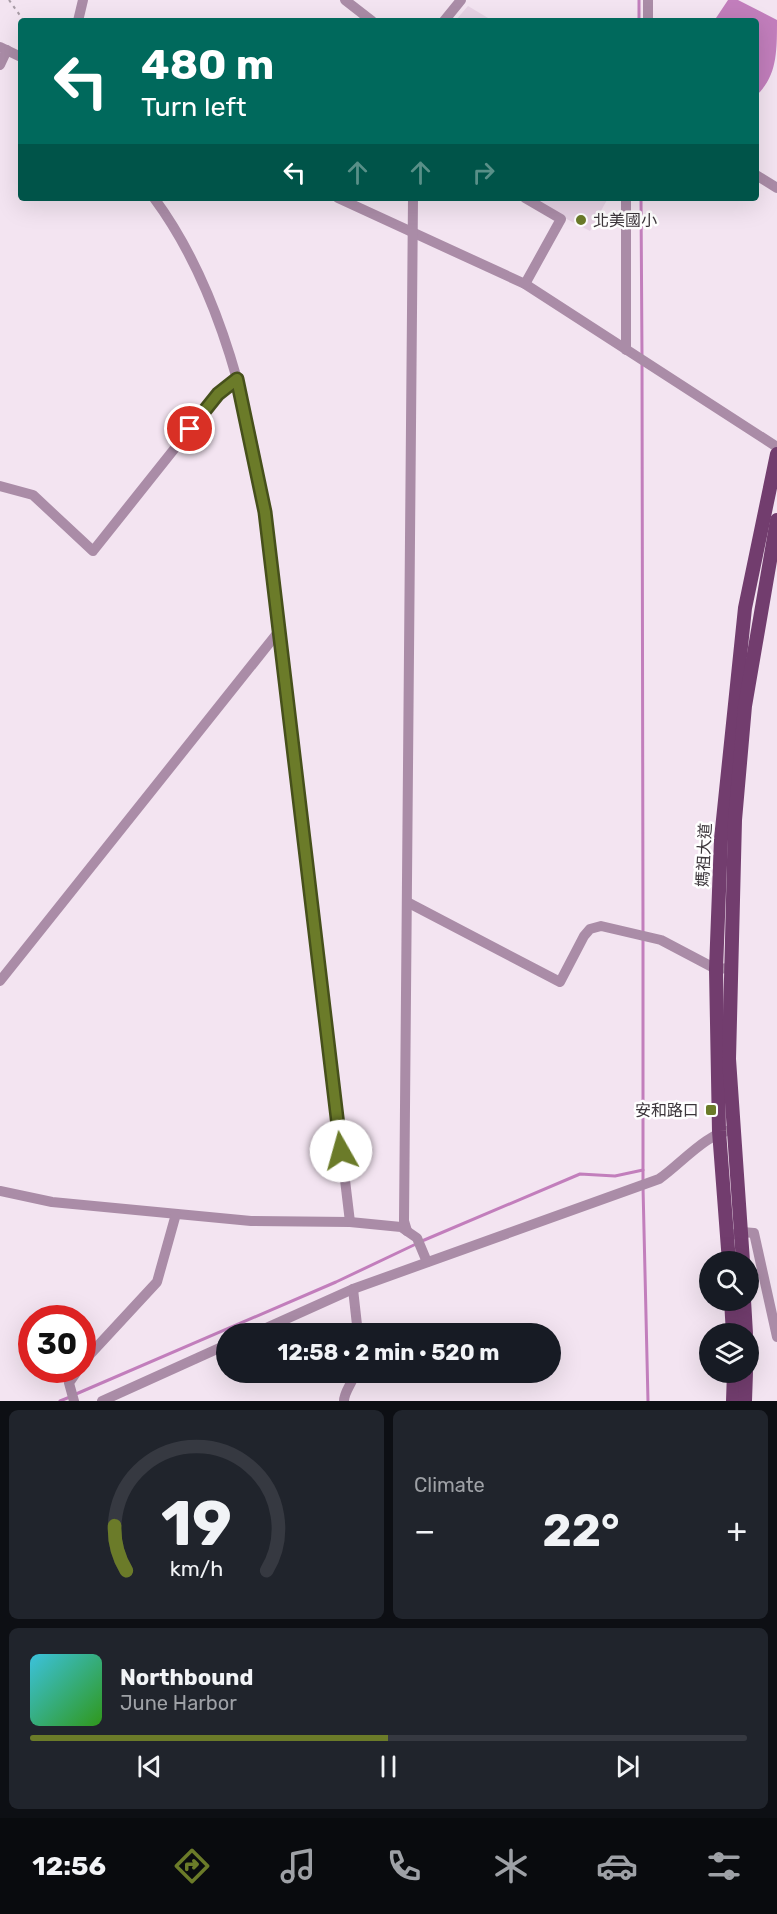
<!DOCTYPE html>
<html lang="en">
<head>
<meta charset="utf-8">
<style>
  body { margin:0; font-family:Rubik,"Noto Sans TC",sans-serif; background:#20242c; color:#f1f3f6; height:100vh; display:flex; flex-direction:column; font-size:22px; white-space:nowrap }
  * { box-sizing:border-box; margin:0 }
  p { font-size:20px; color:#9ea1a6 }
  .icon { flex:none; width:33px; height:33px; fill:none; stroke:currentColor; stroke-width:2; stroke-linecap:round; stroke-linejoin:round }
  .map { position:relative; height:1401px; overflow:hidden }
  .drawer { display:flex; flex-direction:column; gap:9px; padding:9px; background:#0d0f14; flex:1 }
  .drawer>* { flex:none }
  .top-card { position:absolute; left:18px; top:18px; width:741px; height:183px; border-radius:6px; box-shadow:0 6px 24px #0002; background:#00695c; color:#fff; overflow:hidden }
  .controls { position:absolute; left:699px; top:1251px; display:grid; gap:12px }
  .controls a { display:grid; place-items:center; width:60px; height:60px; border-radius:50%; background:#171b24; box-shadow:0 6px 24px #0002; font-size:30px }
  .speed { position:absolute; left:18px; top:1305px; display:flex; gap:12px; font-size:30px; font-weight:700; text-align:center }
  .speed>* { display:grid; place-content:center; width:78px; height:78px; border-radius:50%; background:#171b24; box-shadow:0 6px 24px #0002; line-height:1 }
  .speed .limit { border:9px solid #d22; background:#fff; color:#111 }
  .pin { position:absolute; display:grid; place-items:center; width:51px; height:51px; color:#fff; margin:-26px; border:3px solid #fff; border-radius:50%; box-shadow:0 2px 6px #0007 }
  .me { position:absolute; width:66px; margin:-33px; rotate:353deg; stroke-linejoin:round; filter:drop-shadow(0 0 4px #0008) }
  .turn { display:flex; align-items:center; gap:21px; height:126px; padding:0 24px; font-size:27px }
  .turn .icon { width:78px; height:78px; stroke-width:2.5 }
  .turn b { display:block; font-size:42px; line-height:51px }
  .lanes { display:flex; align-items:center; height:57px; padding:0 24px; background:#0003; justify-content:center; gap:30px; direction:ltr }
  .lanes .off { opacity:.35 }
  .big { font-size:45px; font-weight:700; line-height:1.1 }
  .drawer .card { flex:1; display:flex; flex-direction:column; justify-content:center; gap:9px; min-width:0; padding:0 21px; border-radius:9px; background:#20242c }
  .drawer .dial { align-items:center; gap:0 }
  .dial svg { height:156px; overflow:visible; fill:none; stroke:#363941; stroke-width:7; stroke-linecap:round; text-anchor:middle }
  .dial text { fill:#f1f3f6; stroke:none }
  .song { display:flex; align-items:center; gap:18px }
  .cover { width:72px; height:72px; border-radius:9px; background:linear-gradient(135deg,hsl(190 70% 55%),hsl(110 70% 35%)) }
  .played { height:6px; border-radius:3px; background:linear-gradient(90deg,#6b7b29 50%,#363941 50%) }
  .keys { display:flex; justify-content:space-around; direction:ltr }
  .heat { display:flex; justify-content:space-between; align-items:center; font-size:33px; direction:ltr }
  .drawer .tiles { flex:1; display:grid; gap:9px; grid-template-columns:1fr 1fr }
  .card:last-child { grid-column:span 2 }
  .trip { position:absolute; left:216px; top:1323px; width:345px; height:60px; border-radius:30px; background:#171b24; box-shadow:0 6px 24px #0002; font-weight:700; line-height:60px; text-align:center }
  .dock { display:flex; height:96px; justify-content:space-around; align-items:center; background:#090b0e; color:#9ea1a6 }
  .dock .icon { width:42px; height:42px }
  .dock .current { color:#6b7b29 }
  .dock b { font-size:27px; color:#f1f3f6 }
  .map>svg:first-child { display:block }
  .built { fill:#e7d3e5 }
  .water { fill:#c27ebc }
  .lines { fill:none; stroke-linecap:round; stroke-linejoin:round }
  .stream { stroke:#c27ebc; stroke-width:3 }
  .path { stroke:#a79ba5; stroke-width:2; stroke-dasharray:3 4.5; stroke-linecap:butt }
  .minor { stroke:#aa8ca7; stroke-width:10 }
  .major { stroke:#723d6e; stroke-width:14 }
  .route-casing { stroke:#46501b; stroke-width:15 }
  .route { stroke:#6b7b29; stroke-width:10 }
  .poi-dot { fill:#6b7b29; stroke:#fff; stroke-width:2 }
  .labels { text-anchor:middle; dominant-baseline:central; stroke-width:5; stroke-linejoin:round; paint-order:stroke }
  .poi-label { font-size:16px; fill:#3c363b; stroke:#fff; text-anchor:start }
  .street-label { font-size:16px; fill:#3c363b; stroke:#fff }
</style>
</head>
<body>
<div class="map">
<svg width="777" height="1401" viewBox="0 0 777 1401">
  <rect width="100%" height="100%" fill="#f3e4f1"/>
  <!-- built -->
  <g class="built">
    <polygon points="468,6 493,21 455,21"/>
    <polygon points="526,198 608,198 590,231"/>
  </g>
  <!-- water -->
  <path class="water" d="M728 0H738L777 20C777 53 777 76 756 96V21H714Z"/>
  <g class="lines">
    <!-- stream -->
    <g class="stream">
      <polyline points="639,0 639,21"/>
      <polyline points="641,198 642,356"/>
      <polyline points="642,362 643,932"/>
      <polyline points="643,938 643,1181"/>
      <polyline points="643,1187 648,1401"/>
      <polyline points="422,1241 580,1174 615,1176 643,1170"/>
      <polyline points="76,1394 336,1282 416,1244"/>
      <polyline points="60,1401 70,1397"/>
    </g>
    <!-- path -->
    <polyline class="path" points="9,0 24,21"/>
    <!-- minor -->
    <g class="minor">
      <polyline points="345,0 372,21"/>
      <polyline points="648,0 648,21"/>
      <polyline points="78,21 83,0"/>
      <polyline points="444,21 461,0"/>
      <polyline points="0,47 21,57"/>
      <polyline points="0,65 7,50"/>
      <polyline points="756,175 777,188"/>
      <path d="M154 198C263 345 274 583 295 760 313 914 331 1068 350 1222"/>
      <polyline points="338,198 525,284 777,447"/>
      <polyline points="525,198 561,219 525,284"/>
      <polyline points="626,198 626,350"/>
      <polyline points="0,486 33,495 93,551 218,394 237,379"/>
      <polyline points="407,902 560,982 584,936 590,929 601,926 661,940 716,969 730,968"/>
      <polyline points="0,981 279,631"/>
      <polyline points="0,1191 52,1202 251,1221 350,1222 401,1227 417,1238 427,1262"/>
      <polyline points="407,1231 404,1221 413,198"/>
      <polyline points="728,1236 742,1232 754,1233 777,1337"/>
      <polyline points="353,1289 358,1334"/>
      <path d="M253 1334 353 1289 659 1179C681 1164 707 1132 733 1130"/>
      <polyline points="82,1363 157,1282 176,1214"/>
      <polyline points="74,1401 69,1383 78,1370"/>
      <polyline points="102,1401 226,1345"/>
      <path d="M344 1401C344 1391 353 1383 355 1372"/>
    </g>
    <!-- major -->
    <g class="major">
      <polyline points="729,1262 719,1131 716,969 721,839 745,608 777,454"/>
      <polyline points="743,1262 729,1059 735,820 745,706 777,520"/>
      <polyline points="731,1300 733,1334"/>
      <polyline points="744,1300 746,1334"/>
      <polyline points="733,1401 734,1372"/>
      <polyline points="745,1401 746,1372"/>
    </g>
  </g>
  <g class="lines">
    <defs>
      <polyline id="route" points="190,429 218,394 237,379 265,512 341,1151"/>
    </defs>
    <!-- route casing -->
    <use href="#route" class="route-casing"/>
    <!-- route -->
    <use href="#route" class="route"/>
  </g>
  <!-- markers -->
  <g class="poi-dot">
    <circle cx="581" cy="220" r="6"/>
    <rect x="705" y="1104" width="12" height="12" rx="3"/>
  </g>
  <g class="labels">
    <!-- poi labels -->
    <g class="poi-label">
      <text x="593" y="220">北美國小</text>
      <text x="699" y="1110" text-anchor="end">安和路口</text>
    </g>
    <!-- street labels -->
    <g class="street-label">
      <text transform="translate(704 855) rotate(-87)">媽祖大道</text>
    </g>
  </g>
</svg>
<div class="controls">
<a><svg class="icon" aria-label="search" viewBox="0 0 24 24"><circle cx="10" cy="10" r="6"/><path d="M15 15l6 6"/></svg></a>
<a><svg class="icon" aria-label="layers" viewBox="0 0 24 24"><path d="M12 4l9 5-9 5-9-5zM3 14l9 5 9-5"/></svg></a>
</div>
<div class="speed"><div class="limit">30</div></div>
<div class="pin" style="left:190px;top:429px;background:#d93025"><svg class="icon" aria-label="arrive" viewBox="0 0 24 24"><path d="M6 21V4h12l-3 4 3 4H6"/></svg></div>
<svg class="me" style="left:341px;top:1151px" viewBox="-20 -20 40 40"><circle r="19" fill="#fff"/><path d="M0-13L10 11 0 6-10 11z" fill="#6b7b29"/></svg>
<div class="trip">12:58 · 2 min · 520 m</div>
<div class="top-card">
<div class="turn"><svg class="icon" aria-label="left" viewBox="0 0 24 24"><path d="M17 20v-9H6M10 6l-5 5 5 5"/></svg><div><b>480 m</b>Turn left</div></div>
<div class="lanes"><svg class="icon" aria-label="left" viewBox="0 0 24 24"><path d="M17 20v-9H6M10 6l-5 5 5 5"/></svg><svg class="icon off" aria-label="ahead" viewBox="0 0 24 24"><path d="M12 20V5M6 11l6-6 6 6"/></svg><svg class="icon off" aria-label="ahead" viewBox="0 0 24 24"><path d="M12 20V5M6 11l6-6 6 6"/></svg><svg class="icon off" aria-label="right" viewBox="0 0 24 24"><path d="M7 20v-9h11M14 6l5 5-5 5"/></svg></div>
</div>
</div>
<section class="drawer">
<div class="tiles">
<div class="card dial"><svg viewBox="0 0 100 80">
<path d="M14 69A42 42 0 1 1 86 69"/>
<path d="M14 69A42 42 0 0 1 8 46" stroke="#6b7b29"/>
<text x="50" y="56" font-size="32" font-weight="700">19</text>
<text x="50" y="72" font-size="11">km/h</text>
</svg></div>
<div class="card"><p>Climate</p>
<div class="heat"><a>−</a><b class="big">22°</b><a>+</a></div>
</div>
<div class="card">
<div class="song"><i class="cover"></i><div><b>Northbound</b><p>June Harbor</p></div></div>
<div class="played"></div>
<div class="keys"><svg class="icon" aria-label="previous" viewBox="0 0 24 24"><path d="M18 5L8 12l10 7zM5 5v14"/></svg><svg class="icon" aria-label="pause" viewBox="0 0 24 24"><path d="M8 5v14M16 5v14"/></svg><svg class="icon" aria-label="next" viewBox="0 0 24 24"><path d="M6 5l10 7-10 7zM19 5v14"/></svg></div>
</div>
</div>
</section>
<nav class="dock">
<b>12:56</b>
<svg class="icon current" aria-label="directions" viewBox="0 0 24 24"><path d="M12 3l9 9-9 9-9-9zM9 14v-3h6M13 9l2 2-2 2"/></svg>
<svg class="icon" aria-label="music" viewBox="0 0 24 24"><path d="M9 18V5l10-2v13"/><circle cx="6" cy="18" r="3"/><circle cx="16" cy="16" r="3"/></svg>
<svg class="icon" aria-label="phone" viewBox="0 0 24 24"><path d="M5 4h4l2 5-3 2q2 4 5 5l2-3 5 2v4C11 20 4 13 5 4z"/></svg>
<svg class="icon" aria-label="climate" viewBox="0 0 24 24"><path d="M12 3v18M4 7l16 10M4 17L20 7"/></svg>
<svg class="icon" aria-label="car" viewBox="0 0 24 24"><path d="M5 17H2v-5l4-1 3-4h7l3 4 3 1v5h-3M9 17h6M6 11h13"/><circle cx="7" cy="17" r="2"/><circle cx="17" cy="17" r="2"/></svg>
<svg class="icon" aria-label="filters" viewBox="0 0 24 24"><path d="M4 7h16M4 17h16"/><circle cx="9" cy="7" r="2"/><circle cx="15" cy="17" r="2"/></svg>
</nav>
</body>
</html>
